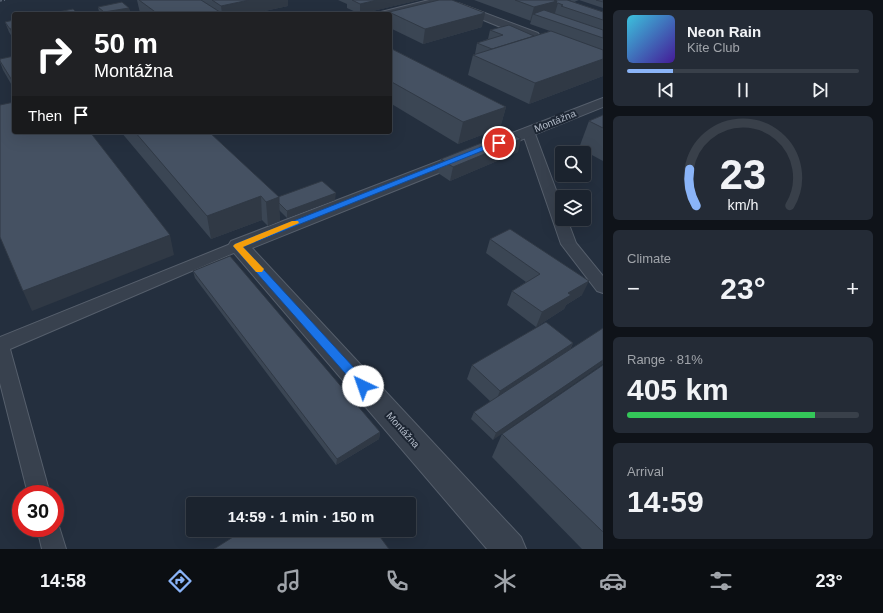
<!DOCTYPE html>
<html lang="en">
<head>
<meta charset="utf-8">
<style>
  body { margin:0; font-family:Helvetica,sans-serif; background:#242b36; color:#f1f3f6; height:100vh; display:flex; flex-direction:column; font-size:15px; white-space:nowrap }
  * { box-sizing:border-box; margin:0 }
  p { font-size:13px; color:#a0a4aa }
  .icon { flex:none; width:22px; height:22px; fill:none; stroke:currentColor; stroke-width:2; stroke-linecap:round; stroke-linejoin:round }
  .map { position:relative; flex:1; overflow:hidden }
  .panel { display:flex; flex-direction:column; gap:10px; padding:10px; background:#0f1319; width:280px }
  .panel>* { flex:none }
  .top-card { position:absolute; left:12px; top:12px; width:380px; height:122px; border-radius:4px; box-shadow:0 4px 16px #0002,0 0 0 1px #39404a; background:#202124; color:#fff; overflow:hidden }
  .tools { position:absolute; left:555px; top:146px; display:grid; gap:8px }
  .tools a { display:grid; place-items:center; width:36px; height:36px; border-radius:4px; background:#1b232e; box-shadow:0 4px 16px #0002,0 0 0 1px #39404a; font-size:20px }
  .speed { position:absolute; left:12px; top:485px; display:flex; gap:8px; font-size:20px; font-weight:700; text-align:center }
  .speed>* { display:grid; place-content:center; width:52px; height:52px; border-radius:50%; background:#1b232e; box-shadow:0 4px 16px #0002,0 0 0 1px #39404a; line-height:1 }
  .speed .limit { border:6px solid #d22; background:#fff; color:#111 }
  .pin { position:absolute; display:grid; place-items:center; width:34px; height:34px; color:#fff; margin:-17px; border:2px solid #fff; border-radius:50%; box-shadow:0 1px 4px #0007 }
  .me { position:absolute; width:44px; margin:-22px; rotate:318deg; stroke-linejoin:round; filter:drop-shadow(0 0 3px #0008) }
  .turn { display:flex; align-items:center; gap:14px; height:84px; padding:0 16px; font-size:18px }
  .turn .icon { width:52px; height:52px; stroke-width:2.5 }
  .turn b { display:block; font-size:28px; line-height:34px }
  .then { display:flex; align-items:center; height:38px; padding:0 16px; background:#0003; gap:8px; font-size:15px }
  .big { font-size:30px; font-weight:800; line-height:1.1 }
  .panel .card { flex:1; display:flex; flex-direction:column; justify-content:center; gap:6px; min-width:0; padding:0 14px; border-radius:6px; background:#242b36 }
  .panel .dial { align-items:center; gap:0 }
  .dial svg { height:104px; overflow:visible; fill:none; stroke:#39404a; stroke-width:7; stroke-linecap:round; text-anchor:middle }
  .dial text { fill:#f1f3f6; stroke:none }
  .song { display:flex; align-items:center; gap:12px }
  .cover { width:48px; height:48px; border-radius:6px; background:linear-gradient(135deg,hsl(190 70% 55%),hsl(260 70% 35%)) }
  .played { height:4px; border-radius:2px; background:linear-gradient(90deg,#8ab4f8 20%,#39404a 20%) }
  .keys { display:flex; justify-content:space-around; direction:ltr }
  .heat { display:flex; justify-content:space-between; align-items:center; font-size:22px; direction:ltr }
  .charge { height:6px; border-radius:3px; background:linear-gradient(90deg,#34c759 81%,#39404a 0) }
  .trip { position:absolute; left:186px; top:497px; width:230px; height:40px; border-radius:4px; background:#1b232e; box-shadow:0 4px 16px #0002,0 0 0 1px #39404a; font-weight:800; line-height:40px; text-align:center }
  .tabs { display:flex; height:64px; justify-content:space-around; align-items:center; background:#0b0e12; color:#a0a4aa }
  .tabs .icon { width:28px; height:28px }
  .tabs .on { color:#8ab4f8 }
  .tabs b { font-size:18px; color:#f1f3f6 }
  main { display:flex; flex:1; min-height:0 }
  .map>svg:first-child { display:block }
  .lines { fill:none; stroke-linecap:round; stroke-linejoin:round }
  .service-casing { stroke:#565f6c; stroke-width:2 }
  .minor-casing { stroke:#565f6c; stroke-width:2 }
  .service { fill:#38414e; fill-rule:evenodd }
  .minor { fill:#38414e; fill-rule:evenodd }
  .rail { stroke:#5a6575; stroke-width:1.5; stroke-dasharray:2 2; stroke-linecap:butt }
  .wall { fill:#3b4654 }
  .shaded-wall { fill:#303945 }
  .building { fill:#455162; stroke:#303945 }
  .route { fill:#1a73e8; stroke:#114b97 }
  .slow { fill:#f59e0b }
  .labels { text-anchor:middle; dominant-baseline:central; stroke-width:4; stroke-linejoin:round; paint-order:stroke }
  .street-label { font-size:10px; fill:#b4bcc9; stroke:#1d2633 }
</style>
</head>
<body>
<main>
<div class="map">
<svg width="603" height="549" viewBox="0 0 603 549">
  <rect width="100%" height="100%" fill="#242f3e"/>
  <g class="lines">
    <defs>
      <g id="service">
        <polygon points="528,128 532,129 534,131 562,206 562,219 567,219 576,243 603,276 603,293 597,291 561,244 522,131 524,129"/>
        <polygon points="238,241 243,243 246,246 243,249 10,349 50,494 28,494 0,383 0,337"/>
        <polygon points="55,519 57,520 66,549 42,549 37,528 55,528"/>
      </g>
      <g id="minor">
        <polygon points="429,0 447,0 446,2 390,16 390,14 379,14 381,12"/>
        <polygon points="458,3 538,33 540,36 538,39 530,39 454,8 453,6 454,4"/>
        <polygon points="603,98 603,107 252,248 521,537 526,549 487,549 228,246 231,241"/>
      </g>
    </defs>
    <!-- service casing -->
    <use href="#service" class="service-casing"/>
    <!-- minor casing -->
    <use href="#minor" class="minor-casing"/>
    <!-- service -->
    <use href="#service" class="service"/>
    <!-- minor -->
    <use href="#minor" class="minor"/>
    <!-- rail -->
    <polyline class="rail" points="0,1 5,0"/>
  </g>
  <!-- wall -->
  <g class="wall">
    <polygon points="137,0 288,0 288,6 250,14 141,14 140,13"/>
    <polygon points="338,0 419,0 360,14 347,8 347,4"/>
    <polygon points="474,0 567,0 603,12 603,76 529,104 468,75 473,55 476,54 475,54 477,43 488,39 490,30 534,36 550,31 530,24 531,21"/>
    <polygon points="569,0 603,0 603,8 579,0 574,2"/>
    <polygon points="98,7 129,8 130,13 125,14 101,14 99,12"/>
    <polygon points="389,12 482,27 423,44 390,28 390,14 388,14"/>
    <polygon points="14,20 14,40 9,32 5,22"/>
    <polygon points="390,48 506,107 500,128 458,144 390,103"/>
    <polygon points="14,56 14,89 3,70 0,62 0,59"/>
    <polygon points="603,115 603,161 579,148 589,121"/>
    <polygon points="121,132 209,132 278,197 335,200 287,218 279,210 280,221 268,226 262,220 211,239"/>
    <polygon points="518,152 450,181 438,173 441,159"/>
    <polygon points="490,239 582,295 566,305 564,309 536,327 507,305 512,291 526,282 486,253"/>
    <polygon points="193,271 380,432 379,439 336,465 195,278"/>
    <polygon points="573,343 570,350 493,440 471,419 474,412 491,402 467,379 472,365"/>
    <polygon points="603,365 603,549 582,549 492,457 502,434"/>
  </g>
  <!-- shaded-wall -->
  <g class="shaded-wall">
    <polygon points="249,0 288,0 288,6 250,14 222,14 221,6"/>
    <polygon points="377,0 419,0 360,14 360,4"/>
    <polygon points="557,1 558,3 555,13 533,14 531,21 530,21 534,7"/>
    <polygon points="129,8 130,13 125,14 104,14 104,12"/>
    <polygon points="485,13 482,27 423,44 425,29"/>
    <polygon points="14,28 14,40 10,29"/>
    <polygon points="603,59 603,76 529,104 535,83"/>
    <polygon points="506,107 500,128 458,144 463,122"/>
    <polygon points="521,139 518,152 450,181 453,167"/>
    <polygon points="336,193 335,200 287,218 287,211"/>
    <polygon points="261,196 262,220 211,239 207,216"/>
    <polygon points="279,197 280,221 268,226 266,202"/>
    <polygon points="170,235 174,255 32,311 23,291"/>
    <polygon points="589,281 582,295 566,305 564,309 536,327 542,312 568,293"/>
    <polygon points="573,343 566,357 494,405 500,391"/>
    <polygon points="603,360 603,364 493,440 496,433"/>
    <polygon points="380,432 379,439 336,465 337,459"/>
  </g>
  <!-- building -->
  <g class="building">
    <polygon points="139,0 201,0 223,14 158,14"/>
    <polygon points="212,0 249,0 221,6"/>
    <polygon points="352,0 377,0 360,4"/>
    <polygon points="439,0 452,0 485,13 425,29 389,12"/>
    <polygon points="515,0 554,0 557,1 534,7"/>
    <polygon points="554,0 567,0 603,12 603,20 561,6 563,5 558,3 556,4 557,1"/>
    <polygon points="596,0 603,0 603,2"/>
    <polygon points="122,2 129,8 104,12 98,7"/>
    <polygon points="73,9 78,14 48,14"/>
    <polygon points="544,10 603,30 603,38 533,14"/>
    <polygon points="14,20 14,28 10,29 5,22"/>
    <polygon points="509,25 534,36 492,49 477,43 503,35 490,30"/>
    <polygon points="551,31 603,50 603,59 535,83 473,55"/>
    <polygon points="390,48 506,107 463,122 390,81"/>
    <polygon points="14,56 14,82 13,82 0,61 0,59"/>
    <polygon points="11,94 14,94 14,99"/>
    <polygon points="14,102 14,132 90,132 170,235 23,291 0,237 0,105"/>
    <polygon points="603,115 603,128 589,121"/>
    <polygon points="135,132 209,132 279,197 266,202 261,196 207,216"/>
    <polygon points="509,132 521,139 453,167 441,159"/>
    <polygon points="322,181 336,193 287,211 279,203 279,197 278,197"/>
    <polygon points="510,229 589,281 568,293 571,295 542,312 512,291 540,274 490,239"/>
    <polygon points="230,256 380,432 337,459 193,271"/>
    <polygon points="546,322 573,343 500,391 472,365"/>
    <polygon points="603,328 603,360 496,433 474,412"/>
    <polygon points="603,365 603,532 502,434"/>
    <polygon points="244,530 301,530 304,535 312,530 375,530 389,549 214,549"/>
  </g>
  <!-- route -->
  <polygon class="route" points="496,141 502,143 243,247 367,382 369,386 367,389 363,390 359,389 233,246 235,244"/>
  <!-- slow -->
  <polygon class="slow" points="292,221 298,221 299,223 243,247 262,267 264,269 262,272 256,272 233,246 235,244"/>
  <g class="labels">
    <!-- street labels -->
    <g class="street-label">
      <text transform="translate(555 121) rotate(-22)">Montážna</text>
      <text transform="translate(403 430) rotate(48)">Montážna</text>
    </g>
  </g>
</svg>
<div class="tools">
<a><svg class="icon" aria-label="search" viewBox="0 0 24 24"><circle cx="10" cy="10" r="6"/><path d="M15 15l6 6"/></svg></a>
<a><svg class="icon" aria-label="layers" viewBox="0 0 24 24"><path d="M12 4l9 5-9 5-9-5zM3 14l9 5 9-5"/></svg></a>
</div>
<div class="speed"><div class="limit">30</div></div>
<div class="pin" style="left:499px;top:143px;background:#d93025"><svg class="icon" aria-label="arrive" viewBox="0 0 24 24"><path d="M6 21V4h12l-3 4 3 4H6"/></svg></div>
<svg class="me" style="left:363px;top:386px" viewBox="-20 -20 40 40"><circle r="19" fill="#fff"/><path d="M0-13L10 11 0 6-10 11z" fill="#1a73e8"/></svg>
<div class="trip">14:59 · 1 min · 150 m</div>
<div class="top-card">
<div class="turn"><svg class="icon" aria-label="right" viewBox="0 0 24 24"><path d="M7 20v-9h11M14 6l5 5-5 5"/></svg><div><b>50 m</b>Montážna</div></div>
<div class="then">Then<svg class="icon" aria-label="arrive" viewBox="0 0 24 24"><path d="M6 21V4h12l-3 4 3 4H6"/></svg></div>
</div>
</div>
<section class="panel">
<div class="card">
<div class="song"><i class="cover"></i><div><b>Neon Rain</b><p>Kite Club</p></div></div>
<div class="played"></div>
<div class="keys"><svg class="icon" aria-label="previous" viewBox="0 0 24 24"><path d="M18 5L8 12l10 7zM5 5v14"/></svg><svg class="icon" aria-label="pause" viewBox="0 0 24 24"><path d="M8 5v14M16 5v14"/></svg><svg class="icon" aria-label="next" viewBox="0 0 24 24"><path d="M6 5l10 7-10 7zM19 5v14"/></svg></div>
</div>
<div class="card dial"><svg viewBox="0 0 100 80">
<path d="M14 69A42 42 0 1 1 86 69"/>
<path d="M14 69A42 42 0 0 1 9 41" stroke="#8ab4f8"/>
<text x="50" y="56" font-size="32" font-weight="700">23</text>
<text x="50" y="72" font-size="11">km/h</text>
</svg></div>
<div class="card"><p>Climate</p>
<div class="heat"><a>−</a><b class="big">23°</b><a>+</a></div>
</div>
<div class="card"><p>Range · 81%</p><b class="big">405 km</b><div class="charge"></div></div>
<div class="card"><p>Arrival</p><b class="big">14:59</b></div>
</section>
</main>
<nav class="tabs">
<b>14:58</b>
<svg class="icon on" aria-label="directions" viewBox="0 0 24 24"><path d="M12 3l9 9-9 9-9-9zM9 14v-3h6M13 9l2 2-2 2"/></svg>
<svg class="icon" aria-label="music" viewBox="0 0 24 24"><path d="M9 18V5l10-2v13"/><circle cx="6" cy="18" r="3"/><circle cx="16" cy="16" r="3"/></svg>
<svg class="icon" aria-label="phone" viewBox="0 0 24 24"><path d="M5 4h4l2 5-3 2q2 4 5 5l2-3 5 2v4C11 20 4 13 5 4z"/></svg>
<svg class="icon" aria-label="climate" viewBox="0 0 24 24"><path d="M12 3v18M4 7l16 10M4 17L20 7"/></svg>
<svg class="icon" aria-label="car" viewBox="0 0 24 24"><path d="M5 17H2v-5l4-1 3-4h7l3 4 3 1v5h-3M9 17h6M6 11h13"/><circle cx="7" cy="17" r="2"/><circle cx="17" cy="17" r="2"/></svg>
<svg class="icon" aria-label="filters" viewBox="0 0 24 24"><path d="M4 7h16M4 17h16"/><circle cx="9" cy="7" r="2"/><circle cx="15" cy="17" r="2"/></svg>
<b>23°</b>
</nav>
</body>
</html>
